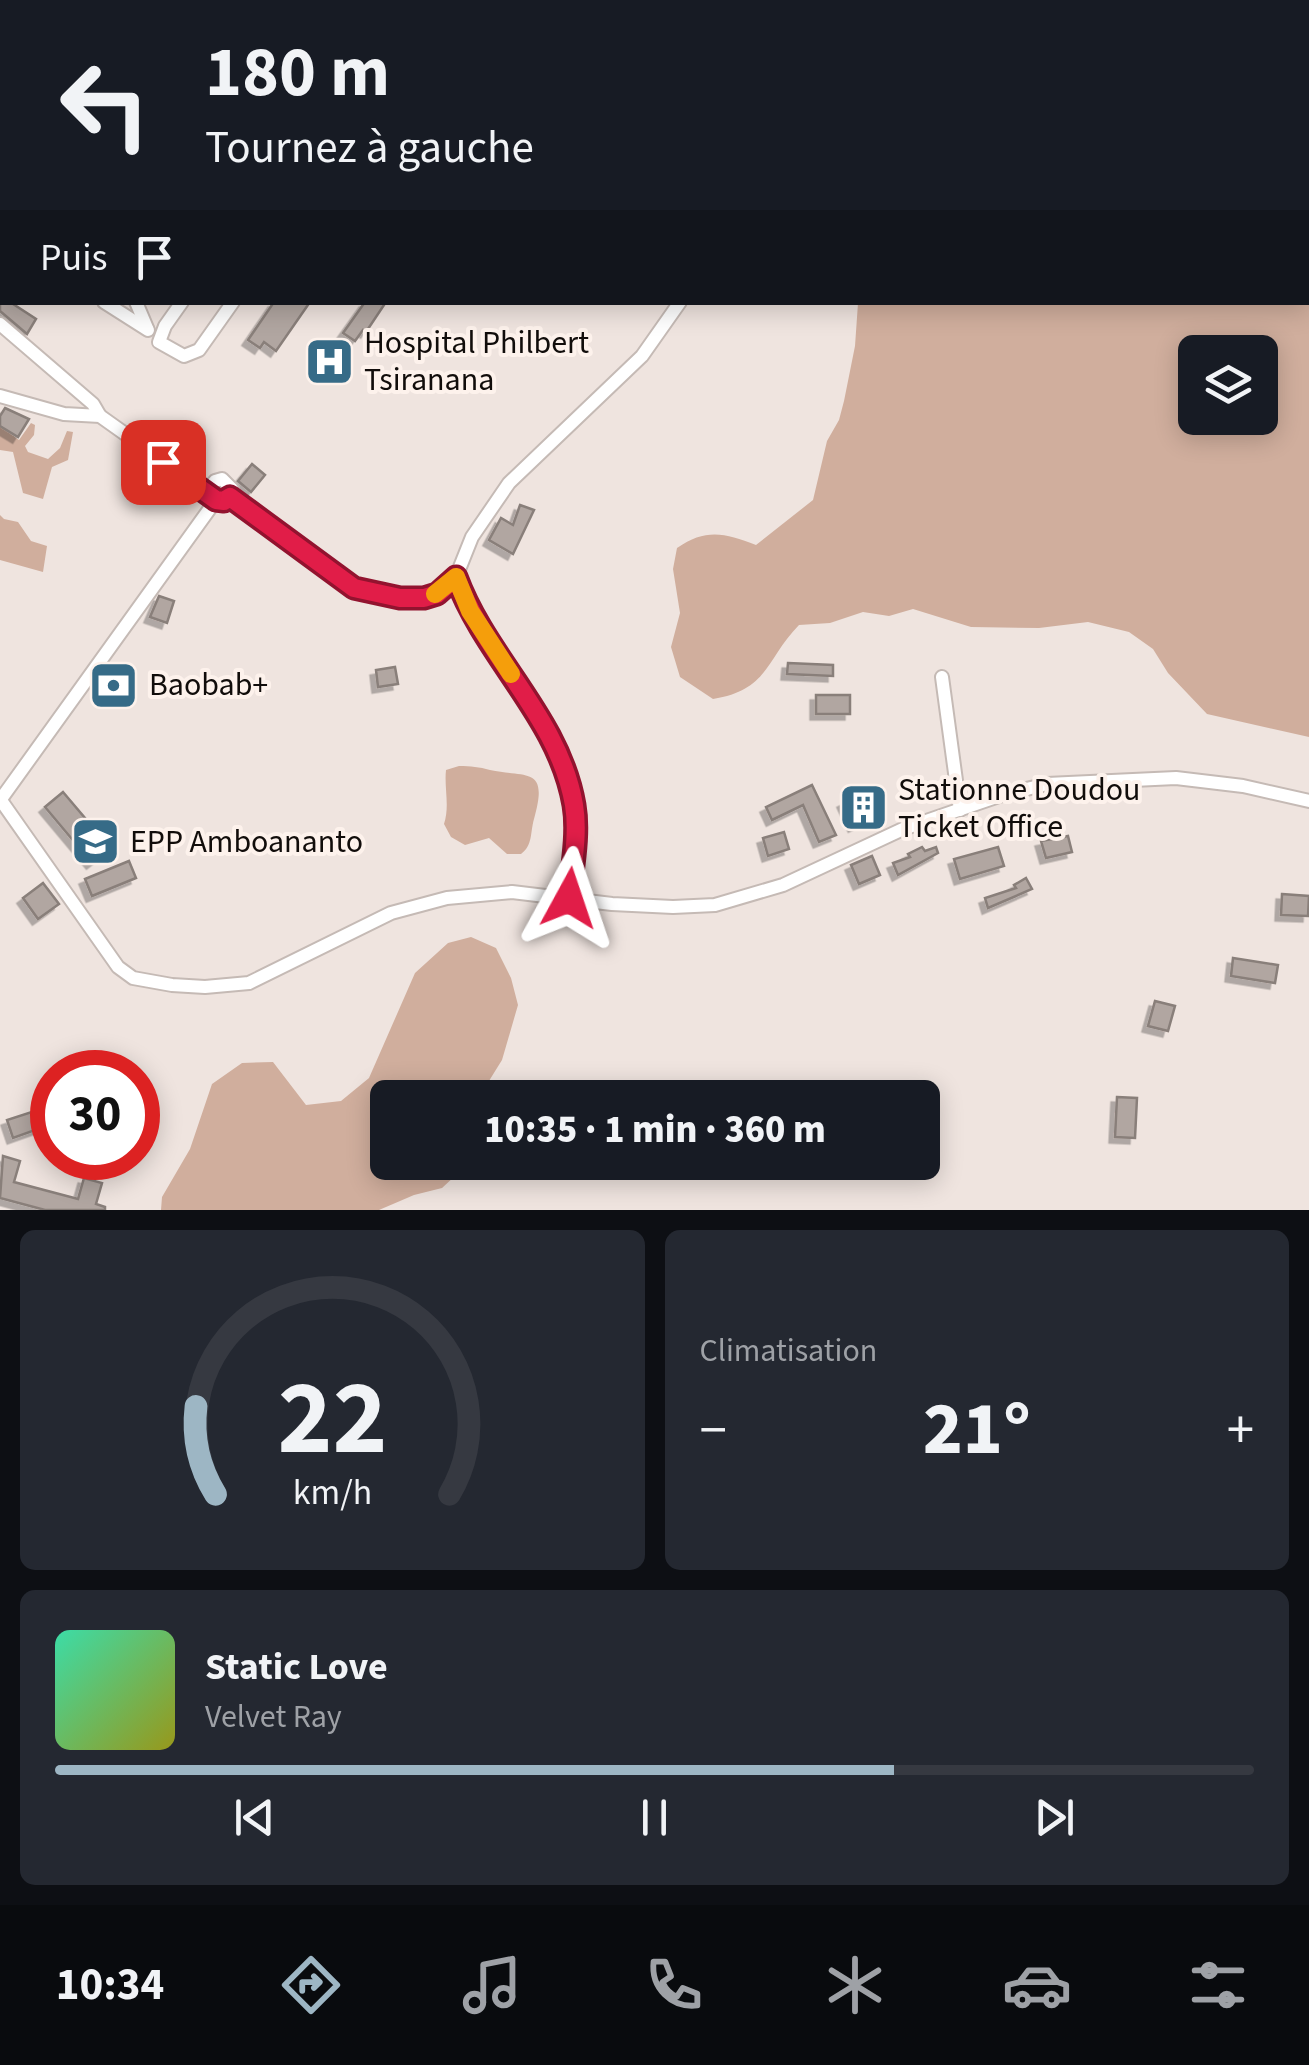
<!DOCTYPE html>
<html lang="fr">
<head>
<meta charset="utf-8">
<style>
  body { margin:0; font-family:"Source Sans 3",sans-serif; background:#242831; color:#f1f3f6; height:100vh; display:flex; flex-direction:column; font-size:38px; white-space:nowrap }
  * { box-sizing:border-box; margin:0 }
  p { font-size:32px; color:#9ea1a6 }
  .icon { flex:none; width:55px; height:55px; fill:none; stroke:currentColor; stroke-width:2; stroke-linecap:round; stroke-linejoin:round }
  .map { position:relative; height:1210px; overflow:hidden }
  .drawer { display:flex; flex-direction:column; gap:20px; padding:20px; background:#0d0f14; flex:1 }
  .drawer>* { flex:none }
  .guide { position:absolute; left:0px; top:0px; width:1310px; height:305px; box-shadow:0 5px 25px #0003; background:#171b24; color:#f1f3f6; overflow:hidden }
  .buttons { position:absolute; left:1178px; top:335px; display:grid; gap:20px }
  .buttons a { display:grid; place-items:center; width:100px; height:100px; border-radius:15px; background:#171b24; box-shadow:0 5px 25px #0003; font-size:50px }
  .speed { position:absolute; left:30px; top:1050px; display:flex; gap:20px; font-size:50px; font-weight:700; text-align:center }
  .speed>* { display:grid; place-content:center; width:130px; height:130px; border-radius:50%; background:#171b24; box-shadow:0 5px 25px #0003; line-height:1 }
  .speed .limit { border:15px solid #d22; background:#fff; color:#111 }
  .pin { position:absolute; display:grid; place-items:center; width:85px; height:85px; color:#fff; margin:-42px; border-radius:20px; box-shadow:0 5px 15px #0006 }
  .me { position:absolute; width:110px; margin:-55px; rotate:5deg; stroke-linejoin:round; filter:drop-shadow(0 0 8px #0008) }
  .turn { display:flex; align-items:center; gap:35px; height:210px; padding:0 40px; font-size:45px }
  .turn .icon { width:130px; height:130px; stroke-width:2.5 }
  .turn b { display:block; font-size:70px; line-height:85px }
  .then { display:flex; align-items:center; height:95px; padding:0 40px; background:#0003; gap:20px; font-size:38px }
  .big { font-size:75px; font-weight:800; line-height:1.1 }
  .drawer .card { flex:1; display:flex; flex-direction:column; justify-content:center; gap:15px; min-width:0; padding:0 35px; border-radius:15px; background:#242831 }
  .drawer .dial { align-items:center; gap:0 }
  .dial svg { height:260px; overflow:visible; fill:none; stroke:#363941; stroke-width:7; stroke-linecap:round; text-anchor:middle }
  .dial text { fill:#f1f3f6; stroke:none }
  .song { display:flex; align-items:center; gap:30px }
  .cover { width:120px; height:120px; border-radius:15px; background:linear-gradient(135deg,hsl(160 70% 55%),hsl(60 70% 35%)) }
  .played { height:10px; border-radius:5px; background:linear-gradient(90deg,#9db6c4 70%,#363941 70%) }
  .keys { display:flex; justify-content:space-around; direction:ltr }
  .heat { display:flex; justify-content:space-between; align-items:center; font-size:55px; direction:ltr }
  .drawer .tiles { flex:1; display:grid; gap:20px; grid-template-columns:1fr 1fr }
  .card:last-child { grid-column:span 2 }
  .trip { position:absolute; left:370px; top:1080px; width:570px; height:100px; border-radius:15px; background:#171b24; box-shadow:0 5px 25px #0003; font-weight:800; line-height:100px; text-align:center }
  .dock { display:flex; height:160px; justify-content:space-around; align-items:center; background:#090b0e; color:#9ea1a6 }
  .dock .icon { width:70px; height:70px }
  .dock .selected { color:#9db6c4 }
  .dock b { font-size:45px; color:#f1f3f6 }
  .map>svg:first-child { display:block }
  .green { fill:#d0ae9d; fill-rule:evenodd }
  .building { fill:#b1a6a1; stroke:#897f7a; stroke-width:2.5; filter:url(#shadow) }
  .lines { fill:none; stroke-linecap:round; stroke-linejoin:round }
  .minor-casing { stroke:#c5bab5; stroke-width:16 }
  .minor { stroke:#fff; stroke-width:12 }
  .route-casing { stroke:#92132f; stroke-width:25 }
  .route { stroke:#e11d48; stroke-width:18 }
  .slow { stroke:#f59e0b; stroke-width:18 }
  .labels { text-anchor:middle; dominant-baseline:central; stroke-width:8; stroke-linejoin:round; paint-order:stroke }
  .poi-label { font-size:32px; fill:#110d0b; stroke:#fdf2ec; text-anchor:start }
</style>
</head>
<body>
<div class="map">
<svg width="1309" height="1210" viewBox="0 0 1309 1210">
  <defs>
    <filter id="shadow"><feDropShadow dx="-5.5" dy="5.5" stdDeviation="0" flood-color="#0004"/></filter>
  </defs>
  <rect width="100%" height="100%" fill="#efe4df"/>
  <!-- green -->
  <g class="green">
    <path d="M1173 0H1309V737L1207 714 1168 673 1153 649 1129 632 1088 622 1039 628 971 627 913 609 889 616 863 612 830 623 799 625C765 660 769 690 713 699L680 677 671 647 680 613 673 569 677 548C706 528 725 533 756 545L813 500 827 441 839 420 844 401 855 346 858 303 1308 302V2ZM1260 352V418H1195V352Z"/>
    <polygon points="31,423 35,425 34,435 25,446 28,452 48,459 60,448 67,431 73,432 68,460 52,467 43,499 23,493 13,452 0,450 0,426 19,440"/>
    <polygon points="0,515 4,519 18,522 31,541 47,546 43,572 0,560"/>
    <path d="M459 766C471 766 479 767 490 770 527 778 549 766 534 819 530 833 533 845 521 854H507L489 838 465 845 451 837 444 824C450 806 444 788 446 770Z"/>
    <polygon points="471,937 496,948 511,978 518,1005 502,1060 479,1097 388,1098 388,1162 469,1163 442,1188 414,1195 379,1210 161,1210 162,1197 190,1149 212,1084 242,1063 273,1062 306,1105 341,1101 369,1078 415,973 448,943"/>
  </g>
  <!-- building -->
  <g class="building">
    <polygon points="0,302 10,302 36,319 27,334 0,311"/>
    <polygon points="274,302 310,302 276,351 264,342 260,348 248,340"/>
    <polygon points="365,302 386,302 366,332 363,330 355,341 343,333"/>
    <polygon points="5,408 29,419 18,437 0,426 0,416"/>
    <polygon points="252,464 265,475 251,492 238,481"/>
    <polygon points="520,505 534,510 513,554 489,540 501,518 513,525"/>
    <polygon points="159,596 174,601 167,623 150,617"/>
    <polygon points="788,663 833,665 833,676 787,674"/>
    <polygon points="395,667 398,684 378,687 376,670"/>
    <rect x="816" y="695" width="34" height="19"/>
    <polygon points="812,785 836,835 819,842 803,805 772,820 766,807"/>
    <polygon points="871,789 882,813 854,826 843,802"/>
    <polygon points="63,792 91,825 97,821 115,845 92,863 45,807"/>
    <polygon points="784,832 789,849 768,856 763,838"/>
    <polygon points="1068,836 1072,852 1046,858 1041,841"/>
    <polygon points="922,847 925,851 936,847 938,853 898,875 893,863 910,857 908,854"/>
    <polygon points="998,847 1004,866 960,879 954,859"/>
    <polygon points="872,856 880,875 859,884 851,865"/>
    <polygon points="129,861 136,878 92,896 85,879"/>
    <polygon points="1026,878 1032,889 988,908 985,898 1016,888 1014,885"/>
    <polygon points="43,883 59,904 38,919 23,898"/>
    <polygon points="1282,894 1309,896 1308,916 1281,915"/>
    <polygon points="1233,958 1278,965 1275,983 1231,976"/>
    <polygon points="1155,1001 1175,1006 1168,1031 1148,1026"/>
    <polygon points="1117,1097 1137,1098 1135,1138 1115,1137"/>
    <polygon points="47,1107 52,1124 13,1138 7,1120"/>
    <polygon points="3,1156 20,1161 14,1182 78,1199 84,1178 102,1183 96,1204 105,1207 105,1210 45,1210 0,1198"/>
  </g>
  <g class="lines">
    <defs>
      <g id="minor">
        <polyline points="146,0 152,2"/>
        <polyline points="430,2 431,0"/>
        <polyline points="861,2 862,0"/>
        <polyline points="104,302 148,330"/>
        <polyline points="136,302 147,328"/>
        <polyline points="182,302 165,326 159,342 184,356 199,350 233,302"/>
        <polyline points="0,324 93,404 100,416"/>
        <polyline points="0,396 64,414 100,416 211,495"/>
        <polyline points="230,497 232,489 222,479 215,481 210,487 216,500 224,501 230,497 354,588 400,598 424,598 437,594 456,577 472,537 509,483 642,356 680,302"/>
        <path d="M456 577C487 658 559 717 574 805 579 834 572 869 569 898"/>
        <polyline points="942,677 960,810"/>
        <polyline points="0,799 118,967 133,978 172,985 205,987 249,983 391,913 447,898 512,892 612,904 673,907 715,905 783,885 903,829 1002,795 1047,784 1176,778 1243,786 1309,801"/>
        <polyline points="1,799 216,500"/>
      </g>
    </defs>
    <!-- minor casing -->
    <use href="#minor" class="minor-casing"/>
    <!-- minor -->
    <use href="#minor" class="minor"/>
  </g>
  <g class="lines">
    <defs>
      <path id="route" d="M163 462 216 500 224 501 230 497 354 588 400 598H424L437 594 456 577C486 659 559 717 574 805 579 834 572 869 569 898"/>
    </defs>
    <!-- route casing -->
    <use href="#route" class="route-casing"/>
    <!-- route -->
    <use href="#route" class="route"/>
    <!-- slow -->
    <polyline class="slow" points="435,594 456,577 470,611 511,674"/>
  </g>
  <!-- icons -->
  <defs>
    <symbol id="hospital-square" viewBox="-11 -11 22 22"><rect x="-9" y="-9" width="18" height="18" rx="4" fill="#366b87" stroke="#fdf2ec"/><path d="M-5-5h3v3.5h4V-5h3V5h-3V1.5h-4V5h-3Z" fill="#fff"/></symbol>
    <symbol id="bank-square" viewBox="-11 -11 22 22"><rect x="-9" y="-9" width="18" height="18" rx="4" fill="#366b87" stroke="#fdf2ec"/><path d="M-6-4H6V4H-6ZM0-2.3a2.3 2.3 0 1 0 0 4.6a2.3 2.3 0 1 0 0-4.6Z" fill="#fff"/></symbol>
    <symbol id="building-square" viewBox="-11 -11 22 22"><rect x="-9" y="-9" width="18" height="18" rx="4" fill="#366b87" stroke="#fdf2ec"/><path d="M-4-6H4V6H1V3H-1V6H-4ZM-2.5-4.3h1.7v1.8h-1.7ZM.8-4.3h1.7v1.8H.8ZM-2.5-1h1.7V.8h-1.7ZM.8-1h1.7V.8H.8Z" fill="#fff"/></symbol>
    <symbol id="school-square" viewBox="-11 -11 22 22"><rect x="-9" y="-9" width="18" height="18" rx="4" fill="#366b87" stroke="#fdf2ec"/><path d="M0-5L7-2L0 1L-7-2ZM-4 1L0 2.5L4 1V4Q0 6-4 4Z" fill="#fff"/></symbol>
  </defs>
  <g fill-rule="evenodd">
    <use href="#hospital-square" x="302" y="334" width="55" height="55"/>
    <use href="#bank-square" x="86" y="658" width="55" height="55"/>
    <use href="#building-square" x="836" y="780" width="55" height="55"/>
    <use href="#school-square" x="68" y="814" width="55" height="55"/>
  </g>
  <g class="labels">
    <!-- poi labels -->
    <g class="poi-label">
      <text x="364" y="343">Hospital Philbert<tspan x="364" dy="37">Tsiranana</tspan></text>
      <text x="149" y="685">Baobab+</text>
      <text x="898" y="790">Stationne Doudou<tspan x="898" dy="37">Ticket Office</tspan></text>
      <text x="130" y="842">EPP Amboananto</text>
    </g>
  </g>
</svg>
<div class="buttons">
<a><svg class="icon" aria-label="layers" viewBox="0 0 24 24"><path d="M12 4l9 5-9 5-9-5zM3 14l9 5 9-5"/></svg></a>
</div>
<div class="speed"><div class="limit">30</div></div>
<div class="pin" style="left:163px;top:462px;background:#d93025"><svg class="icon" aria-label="arrive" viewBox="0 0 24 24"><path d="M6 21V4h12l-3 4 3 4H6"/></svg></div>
<svg class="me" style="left:569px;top:898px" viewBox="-20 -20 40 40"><path d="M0-17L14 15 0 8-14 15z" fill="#e11d48" stroke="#fff" stroke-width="4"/></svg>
<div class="trip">10:35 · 1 min · 360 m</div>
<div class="guide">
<div class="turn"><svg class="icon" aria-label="left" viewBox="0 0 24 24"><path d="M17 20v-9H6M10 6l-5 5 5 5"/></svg><div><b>180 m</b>Tournez à gauche</div></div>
<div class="then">Puis<svg class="icon" aria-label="arrive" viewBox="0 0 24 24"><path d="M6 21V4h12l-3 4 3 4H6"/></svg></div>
</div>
</div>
<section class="drawer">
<div class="tiles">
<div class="card dial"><svg viewBox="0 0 100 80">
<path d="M14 69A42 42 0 1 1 86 69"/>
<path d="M14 69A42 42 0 0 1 8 42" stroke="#9db6c4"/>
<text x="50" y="56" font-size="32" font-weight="700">22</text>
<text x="50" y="72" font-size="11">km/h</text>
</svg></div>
<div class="card"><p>Climatisation</p>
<div class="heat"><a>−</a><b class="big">21°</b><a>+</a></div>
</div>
<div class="card">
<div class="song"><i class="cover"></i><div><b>Static Love</b><p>Velvet Ray</p></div></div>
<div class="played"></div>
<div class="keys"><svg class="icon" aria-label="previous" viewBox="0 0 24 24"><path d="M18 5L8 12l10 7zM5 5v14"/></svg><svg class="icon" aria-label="pause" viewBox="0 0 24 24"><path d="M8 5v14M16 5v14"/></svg><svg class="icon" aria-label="next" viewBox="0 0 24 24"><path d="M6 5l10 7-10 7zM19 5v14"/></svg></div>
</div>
</div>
</section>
<nav class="dock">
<b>10:34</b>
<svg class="icon selected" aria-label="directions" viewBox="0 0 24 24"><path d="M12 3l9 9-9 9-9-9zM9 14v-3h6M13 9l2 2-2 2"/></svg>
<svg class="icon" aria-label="music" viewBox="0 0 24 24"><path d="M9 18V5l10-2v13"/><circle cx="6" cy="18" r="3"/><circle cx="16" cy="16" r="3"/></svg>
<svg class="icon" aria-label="phone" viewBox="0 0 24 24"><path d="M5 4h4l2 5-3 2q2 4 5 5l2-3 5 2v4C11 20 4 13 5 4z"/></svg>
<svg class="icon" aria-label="climate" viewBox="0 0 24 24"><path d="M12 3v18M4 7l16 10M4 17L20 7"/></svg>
<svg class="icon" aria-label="car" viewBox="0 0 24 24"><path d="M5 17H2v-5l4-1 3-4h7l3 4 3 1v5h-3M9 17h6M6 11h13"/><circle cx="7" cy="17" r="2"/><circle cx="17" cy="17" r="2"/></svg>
<svg class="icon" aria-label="filters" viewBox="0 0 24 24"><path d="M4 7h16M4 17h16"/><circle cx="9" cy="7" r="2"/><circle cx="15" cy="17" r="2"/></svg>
</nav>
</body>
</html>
